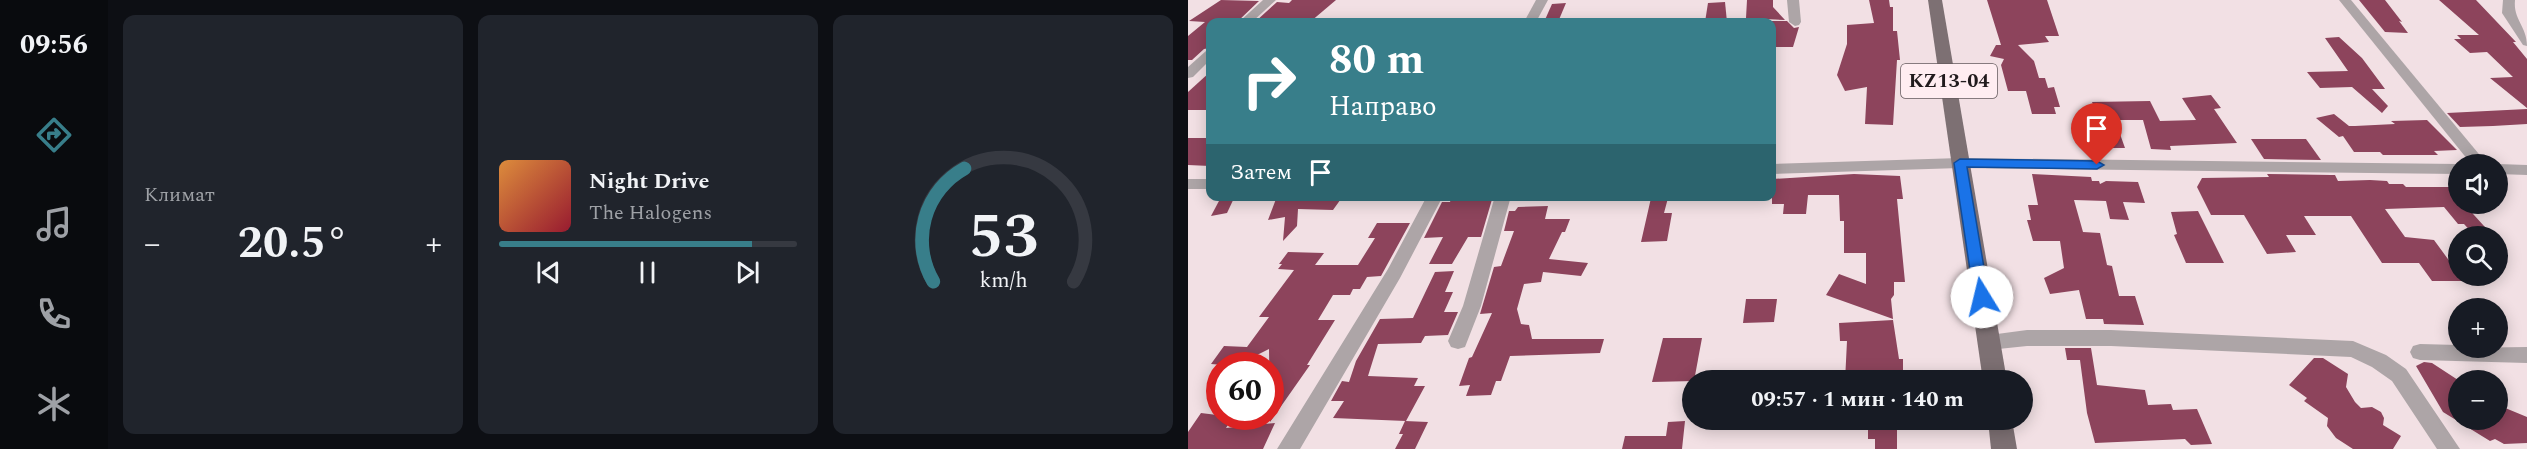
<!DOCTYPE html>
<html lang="ru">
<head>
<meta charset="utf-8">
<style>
  body { margin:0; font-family:Spectral,serif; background:#20242c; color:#f1f3f6; height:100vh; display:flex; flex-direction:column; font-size:22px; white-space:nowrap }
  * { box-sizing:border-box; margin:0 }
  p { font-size:20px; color:#9ea1a6 }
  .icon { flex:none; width:33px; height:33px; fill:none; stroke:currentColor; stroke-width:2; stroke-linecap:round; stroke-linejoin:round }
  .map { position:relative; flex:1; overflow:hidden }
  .panel { display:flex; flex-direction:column; gap:15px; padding:15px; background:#0d0f14; width:1080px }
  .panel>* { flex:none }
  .guide { position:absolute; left:18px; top:18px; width:570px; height:183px; border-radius:12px; box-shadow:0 3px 15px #0003; background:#387e8a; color:#fff; overflow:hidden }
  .tools { position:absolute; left:1260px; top:154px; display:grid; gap:12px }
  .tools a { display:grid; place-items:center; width:60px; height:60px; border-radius:50%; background:#171b24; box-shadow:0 3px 15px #0003; font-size:30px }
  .speed { position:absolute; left:18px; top:352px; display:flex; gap:12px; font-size:30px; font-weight:700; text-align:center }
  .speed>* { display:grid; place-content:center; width:78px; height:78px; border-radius:50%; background:#171b24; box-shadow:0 3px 15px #0003; line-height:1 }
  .speed .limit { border:9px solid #d22; background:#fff; color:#111 }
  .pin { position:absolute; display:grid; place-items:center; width:51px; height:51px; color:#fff; margin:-62px -26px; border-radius:50% 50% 50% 0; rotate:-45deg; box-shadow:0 0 6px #0007 }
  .pin .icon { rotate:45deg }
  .me { position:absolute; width:66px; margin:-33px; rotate:351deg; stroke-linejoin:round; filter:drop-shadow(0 0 4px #0008) }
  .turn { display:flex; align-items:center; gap:21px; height:126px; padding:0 24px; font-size:27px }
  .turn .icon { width:78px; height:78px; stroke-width:2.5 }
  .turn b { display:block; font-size:42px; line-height:51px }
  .then { display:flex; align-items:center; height:57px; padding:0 24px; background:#0003; gap:12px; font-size:22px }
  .big { font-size:45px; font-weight:700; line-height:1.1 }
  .panel .tile { flex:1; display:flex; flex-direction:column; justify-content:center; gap:9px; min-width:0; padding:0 21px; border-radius:12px; background:#20242c }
  .panel .dial { align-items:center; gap:0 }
  .dial svg { height:156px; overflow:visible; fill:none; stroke:#363941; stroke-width:7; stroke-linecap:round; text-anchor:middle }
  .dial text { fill:#f1f3f6; stroke:none }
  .song { display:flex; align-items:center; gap:18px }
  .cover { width:72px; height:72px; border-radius:9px; background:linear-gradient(135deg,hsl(30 70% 55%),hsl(350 70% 35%)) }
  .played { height:6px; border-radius:3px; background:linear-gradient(90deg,#387e8a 85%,#363941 85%) }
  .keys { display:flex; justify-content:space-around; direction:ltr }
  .heat { display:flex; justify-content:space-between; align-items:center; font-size:33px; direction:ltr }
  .panel .tiles { flex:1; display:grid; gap:15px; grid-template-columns:repeat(3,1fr) }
  .trip { position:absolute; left:494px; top:370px; width:351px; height:60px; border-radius:30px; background:#171b24; box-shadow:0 3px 15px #0003; font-weight:700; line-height:60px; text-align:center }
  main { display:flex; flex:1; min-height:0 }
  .tab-bar { display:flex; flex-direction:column; width:108px; justify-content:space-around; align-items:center; background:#090b0e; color:#9ea1a6 }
  .tab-bar .icon { width:42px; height:42px }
  .tab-bar .on { color:#387e8a }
  .tab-bar b { font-size:27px; color:#f1f3f6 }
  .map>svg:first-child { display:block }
  .building { fill:#8d445c }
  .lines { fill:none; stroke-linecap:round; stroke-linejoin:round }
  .minor { fill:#ada5a7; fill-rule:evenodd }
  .major { fill:#7d7073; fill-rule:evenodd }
  .route { fill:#1a73e8; stroke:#114b97; stroke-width:1.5 }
  .labels { text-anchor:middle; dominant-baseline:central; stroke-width:6; stroke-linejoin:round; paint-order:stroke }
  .shield { fill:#ffedf1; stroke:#645a5d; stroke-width:1.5 }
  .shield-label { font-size:20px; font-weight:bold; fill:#211b1d }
</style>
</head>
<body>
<main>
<nav class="tab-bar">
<b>09:56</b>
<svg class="icon on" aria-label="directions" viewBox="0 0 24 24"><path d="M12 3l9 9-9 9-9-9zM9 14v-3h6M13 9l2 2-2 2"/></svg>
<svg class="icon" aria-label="music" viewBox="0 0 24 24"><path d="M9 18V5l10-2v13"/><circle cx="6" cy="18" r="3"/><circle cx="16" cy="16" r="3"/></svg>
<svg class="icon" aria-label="phone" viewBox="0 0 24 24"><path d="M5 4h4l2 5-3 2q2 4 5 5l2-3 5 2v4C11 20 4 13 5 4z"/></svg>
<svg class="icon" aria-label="climate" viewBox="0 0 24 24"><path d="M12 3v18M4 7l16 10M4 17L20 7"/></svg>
</nav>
<section class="panel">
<div class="tiles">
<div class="tile"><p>Климат</p>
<div class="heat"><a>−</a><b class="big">20.5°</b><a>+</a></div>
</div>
<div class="tile">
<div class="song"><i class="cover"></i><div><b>Night Drive</b><p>The Halogens</p></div></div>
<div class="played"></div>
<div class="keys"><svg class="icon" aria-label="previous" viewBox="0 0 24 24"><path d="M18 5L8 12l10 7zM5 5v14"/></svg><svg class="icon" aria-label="pause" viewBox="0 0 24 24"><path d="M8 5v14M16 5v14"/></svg><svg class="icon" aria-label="next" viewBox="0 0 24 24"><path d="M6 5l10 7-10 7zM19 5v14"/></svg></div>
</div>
<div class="tile dial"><svg viewBox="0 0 100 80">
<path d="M14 69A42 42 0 1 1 86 69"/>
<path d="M14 69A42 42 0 0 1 30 11" stroke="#387e8a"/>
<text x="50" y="56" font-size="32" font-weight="700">53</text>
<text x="50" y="72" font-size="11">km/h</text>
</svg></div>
</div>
</section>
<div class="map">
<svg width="1339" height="449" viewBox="0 0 1339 449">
  <rect width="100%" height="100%" fill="#f2e0e4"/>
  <!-- building -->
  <g class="building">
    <polygon points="33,0 71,1 49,22 22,22 22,48 16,49 4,60 0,60 0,36 17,22 1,21"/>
    <polygon points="104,0 148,0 122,22 67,22 89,2 101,3"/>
    <polygon points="559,0 585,0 585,7 597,20 558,18"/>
    <polygon points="681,0 701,0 702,7 705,7 705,31 709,31 712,60 709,60 705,125 677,124 679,87 657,91 649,75 659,44 659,25 686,23"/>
    <polygon points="799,0 859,0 871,36 857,36 861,42 830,45 846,61 851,78 857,78 860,88 866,87 872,107 866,107 868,114 844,114 838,91 820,91 813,65 816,59 802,56 808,45 813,45"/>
    <polygon points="1171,0 1197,0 1214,22 1211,21 1220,33 1197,32"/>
    <polygon points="1251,0 1288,0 1328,42 1325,42 1339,59 1339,108 1302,78 1325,77 1299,52 1282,53 1266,39 1273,39 1269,35 1291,35"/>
    <polygon points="537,2 539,22 517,22 520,3"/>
    <polygon points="378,3 370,22 356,22 364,4"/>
    <polygon points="584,21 599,21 606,28 611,27 605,47 584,47"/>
    <polygon points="1151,37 1174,58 1197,89 1184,89 1200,106 1194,113 1164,87 1132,88 1119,72 1160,71 1137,38"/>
    <polygon points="22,72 22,110 0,110 0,92"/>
    <polygon points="1023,95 1033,108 1026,109 1049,143 982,146 983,150 963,149 955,120 927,120 937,148 923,148 904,102 962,101 972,121 1008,120 994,98"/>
    <polygon points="1339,109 1339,124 1305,126 1272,127 1259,113"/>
    <polygon points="1146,114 1161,126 1167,126 1207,124 1203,121 1239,120 1269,150 1246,151 1250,155 1195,155 1192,152 1166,152 1155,136 1151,137 1128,118"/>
    <polygon points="0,138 22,138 22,166 0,165"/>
    <polygon points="1063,139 1118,139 1133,160 1076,159"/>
    <polygon points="666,174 712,176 715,199 709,199 717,282 706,282 706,295 703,299 705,319 638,295 651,274 678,284 678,253 656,253 656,221 652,221 651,195 620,195 618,214 595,214 596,204 584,204 584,179"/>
    <polygon points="844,174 903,177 904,181 911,181 912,184 918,181 950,182 957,203 935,202 941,220 922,219 918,201 886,200 895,232 912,233 919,265 924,266 931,296 947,296 956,325 916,324 915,319 898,319 891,290 862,294 856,278 876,268 872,241 845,241 839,220 843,220 840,205 850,205"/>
    <polygon points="1079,174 1143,175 1147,175 1150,181 1182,180 1199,181 1201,184 1215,184 1218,187 1270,187 1270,204 1276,204 1306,237 1288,237 1276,224 1270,224 1256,207 1197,209 1217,237 1246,240 1276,281 1244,281 1231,263 1194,263 1163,216 1116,216 1128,235 1098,235 1108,252 1079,254 1056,215 1023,215 1009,187 1014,178 1081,177"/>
    <polygon points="47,196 39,213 23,216 32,199"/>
    <polygon points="105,196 155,196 145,210 110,209 109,226 95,241 97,217 80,220 88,199"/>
    <polygon points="264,196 305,196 293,237 280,237 264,264 241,264 255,237 236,238 254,202 262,202"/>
    <polygon points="463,198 480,198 476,213 484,213 479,241 453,242"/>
    <polygon points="360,206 357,219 382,219 377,232 374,232 361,259 400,263 393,276 355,272 353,282 336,284 329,309 333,324 341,325 344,339 416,339 412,353 322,356 313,381 308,381 303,395 278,396 282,385 271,386 281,358 284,357 304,313 292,314 306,267 313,266 326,231 316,231 321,211 327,211 330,207"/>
    <polygon points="1010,211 1036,263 998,263 986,235 989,234 983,212"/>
    <polygon points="189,223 222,223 193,276 179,277 172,289 165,289 162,295 145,295 130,320 147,320 119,365 122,365 82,422 81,349 47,366 23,364 36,346 59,347 81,317 71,317 106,270 90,269 94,264 91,264 100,252 136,253 127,265 170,265 187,238 180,238"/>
    <polygon points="266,271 257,292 265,292 256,312 270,312 260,335 237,336 233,343 190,344 180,376 230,378 226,386 237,386 218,421 145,418 156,401 143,401 154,381 161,382 168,361 192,319 225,318 247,272"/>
    <polygon points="558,299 589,299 586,322 555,323"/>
    <polygon points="705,320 711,359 715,359 715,381 657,381 659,341 652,341 651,323"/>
    <polygon points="475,338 514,338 506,381 464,382"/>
    <polygon points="877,348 903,348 909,385 957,390 960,405 983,404 985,410 1009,409 1024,444 1003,445 997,439 907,443 899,413 892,360 879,360"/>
    <polygon points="1126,358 1135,358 1160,374 1158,387 1167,402 1173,408 1184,407 1193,412 1196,418 1195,425 1213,436 1205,449 1165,449 1148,438 1139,426 1140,418 1116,401 1119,398 1101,385"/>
    <polygon points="1236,362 1244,363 1270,380 1270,420 1310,420 1310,405 1339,417 1339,443 1316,444 1307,439 1302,441 1255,412 1228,366"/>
    <polygon points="13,413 45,417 38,428 87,423 75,449 0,449 0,432"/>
    <polygon points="680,420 709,420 709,449 687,449 687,439 680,439"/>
    <polygon points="217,421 240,422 227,449 207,449 215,434 211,434"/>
    <polygon points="497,421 494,449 434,449 437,436 478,436 480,422"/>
  </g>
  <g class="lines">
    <!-- minor -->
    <g class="minor">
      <polygon points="75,0 88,0 64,22 51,22"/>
      <polygon points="348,0 360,0 348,22 336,22"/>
      <polygon points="599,0 611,0 613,22 611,25 607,26 601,22"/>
      <polygon points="1151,0 1163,0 1300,165 1284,165"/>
      <path d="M1315 0H1327C1325 20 1339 26 1339 46L1335 45 1314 13Z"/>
      <polygon points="22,50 22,60 5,77 0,78 0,67 18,51"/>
      <polygon points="772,158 1270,164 1274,165 1270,165 1270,174 772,168 584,174 584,164"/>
      <polygon points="1310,164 1339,165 1339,175 1310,174 1310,165 1306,165"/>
      <rect x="0" y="179" width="22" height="10"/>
      <polygon points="239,196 255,196 212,278 112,449 89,449 200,269"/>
      <polygon points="307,196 323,196 293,306 277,347 270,349 263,347 260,341 275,306"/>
      <polygon points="839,330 923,330 1165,341 1198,355 1218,369 1272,449 1249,449 1204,381 1184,367 1163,357 923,346 839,346 801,350 794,348 791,342 794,336"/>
      <polygon points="1232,344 1270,345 1270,348 1339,347 1339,363 1232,360 1225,358 1222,352 1225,346"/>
    </g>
    <!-- major -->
    <g class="major">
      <polygon points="740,0 754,0 819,381 795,381"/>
      <polygon points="800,420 824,420 829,449 803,449"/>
    </g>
  </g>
  <!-- route -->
  <polygon class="route" points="772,159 909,161 916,165 909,169 779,167 801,297 799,301 789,301 786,297 766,163"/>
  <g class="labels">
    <!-- shield labels -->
    <rect class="shield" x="713" y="64" width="96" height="34" rx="4.5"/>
    <g class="shield-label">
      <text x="761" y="81">KZ13-04</text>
    </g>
  </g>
</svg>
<div class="tools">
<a><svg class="icon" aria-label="sound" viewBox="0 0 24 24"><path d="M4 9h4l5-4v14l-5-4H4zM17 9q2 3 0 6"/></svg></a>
<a><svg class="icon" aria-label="search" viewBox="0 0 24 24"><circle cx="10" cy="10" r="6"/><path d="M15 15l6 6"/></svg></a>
<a>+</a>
<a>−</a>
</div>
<div class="speed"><div class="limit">60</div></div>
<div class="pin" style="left:909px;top:165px;background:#d93025"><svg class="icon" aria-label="arrive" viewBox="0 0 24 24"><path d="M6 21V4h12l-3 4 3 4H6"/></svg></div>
<svg class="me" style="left:794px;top:297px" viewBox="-20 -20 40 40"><circle r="19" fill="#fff"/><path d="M0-13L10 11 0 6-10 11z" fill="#1a73e8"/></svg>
<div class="trip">09:57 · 1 мин · 140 m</div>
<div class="guide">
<div class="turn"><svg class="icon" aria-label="right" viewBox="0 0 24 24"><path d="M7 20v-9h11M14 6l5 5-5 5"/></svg><div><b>80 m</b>Направо</div></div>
<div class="then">Затем<svg class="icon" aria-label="arrive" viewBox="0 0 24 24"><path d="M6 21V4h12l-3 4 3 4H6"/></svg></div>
</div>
</div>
</main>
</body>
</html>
